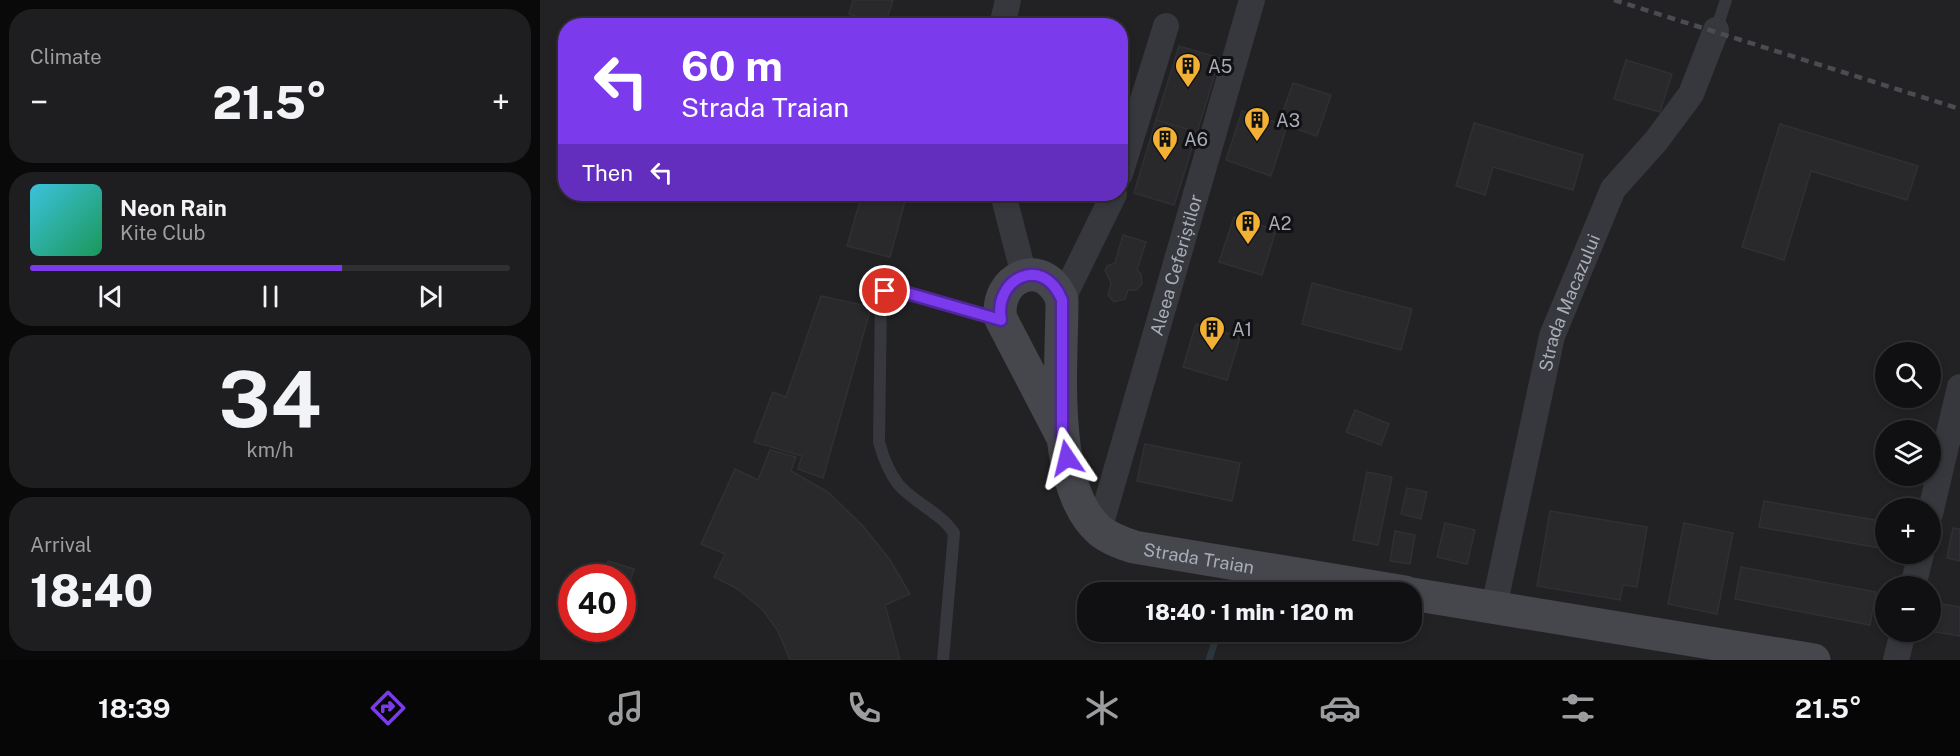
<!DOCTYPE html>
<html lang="en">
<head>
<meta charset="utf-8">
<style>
  body { margin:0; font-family:"Public Sans",sans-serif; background:#1e1e20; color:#f1f3f6; height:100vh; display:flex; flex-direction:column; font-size:22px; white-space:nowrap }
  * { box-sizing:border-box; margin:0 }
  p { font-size:20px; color:#9c9d9f }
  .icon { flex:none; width:33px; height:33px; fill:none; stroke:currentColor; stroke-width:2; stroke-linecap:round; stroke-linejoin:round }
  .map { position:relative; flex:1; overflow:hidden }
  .details { display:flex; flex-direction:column; gap:9px; padding:9px; background:#09090a; width:540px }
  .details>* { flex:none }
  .banner { position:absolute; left:18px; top:18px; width:570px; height:183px; border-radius:24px; box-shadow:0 3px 9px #0003,0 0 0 2px #303032; background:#7c3aed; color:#fff; overflow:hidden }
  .fabs { position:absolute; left:1335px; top:342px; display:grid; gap:12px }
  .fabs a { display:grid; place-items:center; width:66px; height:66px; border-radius:50%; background:#101012; box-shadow:0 3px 9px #0003,0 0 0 2px #303032; font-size:30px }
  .speed { position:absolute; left:18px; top:564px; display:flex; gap:12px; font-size:30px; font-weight:700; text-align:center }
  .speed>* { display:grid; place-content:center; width:78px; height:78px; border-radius:50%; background:#101012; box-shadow:0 3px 9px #0003,0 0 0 2px #303032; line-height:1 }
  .speed .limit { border:9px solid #d22; background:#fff; color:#111 }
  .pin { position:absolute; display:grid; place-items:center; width:51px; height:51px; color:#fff; margin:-26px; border:3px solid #fff; border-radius:50%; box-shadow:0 2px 6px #0007 }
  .me { position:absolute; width:66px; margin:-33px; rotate:350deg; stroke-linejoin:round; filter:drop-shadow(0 0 4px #0008) }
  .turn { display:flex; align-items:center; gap:21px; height:126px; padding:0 24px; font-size:27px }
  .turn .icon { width:78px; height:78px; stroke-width:2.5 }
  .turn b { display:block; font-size:42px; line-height:51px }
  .then { display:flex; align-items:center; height:57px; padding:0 24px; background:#0003; gap:12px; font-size:22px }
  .big { font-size:45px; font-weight:800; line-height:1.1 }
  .details .card { flex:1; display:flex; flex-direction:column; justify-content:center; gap:9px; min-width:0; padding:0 21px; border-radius:24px; background:#1e1e20 }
  .details .dial { align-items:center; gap:0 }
  .dial b { font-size:78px; line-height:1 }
  .song { display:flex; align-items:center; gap:18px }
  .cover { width:72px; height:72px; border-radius:9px; background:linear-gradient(135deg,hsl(190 70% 55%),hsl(150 70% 35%)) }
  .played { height:6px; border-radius:3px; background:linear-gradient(90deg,#7c3aed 65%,#303032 65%) }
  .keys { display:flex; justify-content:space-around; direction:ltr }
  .heat { display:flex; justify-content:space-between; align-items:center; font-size:33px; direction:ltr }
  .trip { position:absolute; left:537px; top:582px; width:345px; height:60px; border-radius:24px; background:#101012; box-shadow:0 3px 9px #0003,0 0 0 2px #303032; font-weight:800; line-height:60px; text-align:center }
  .tabs { display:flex; height:96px; justify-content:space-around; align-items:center; background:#060607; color:#9c9d9f }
  .tabs .icon { width:42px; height:42px }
  .tabs .active { color:#7c3aed }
  .tabs b { font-size:27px; color:#f1f3f6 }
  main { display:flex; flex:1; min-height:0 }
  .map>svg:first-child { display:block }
  .built { fill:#222225; fill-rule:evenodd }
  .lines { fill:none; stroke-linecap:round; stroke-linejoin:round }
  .stream { stroke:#2c353c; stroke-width:7 }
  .building { fill:#29292c; stroke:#303034; stroke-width:1.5 }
  .lane { stroke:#37383d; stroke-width:12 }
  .street { stroke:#37383d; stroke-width:26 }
  .secondary { stroke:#45474d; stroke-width:33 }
  .rail { stroke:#4a4c52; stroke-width:4.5; stroke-dasharray:8 6; stroke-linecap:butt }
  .route-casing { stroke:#51269a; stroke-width:15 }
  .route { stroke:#7c3aed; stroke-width:10 }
  .labels { text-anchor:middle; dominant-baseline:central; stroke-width:6; stroke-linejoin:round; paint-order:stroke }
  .poi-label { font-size:18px; fill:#a8adb8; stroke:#111113; text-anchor:start }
  .street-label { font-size:18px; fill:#a8adb8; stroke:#111113 }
</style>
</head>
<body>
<main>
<section class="details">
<div class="card"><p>Climate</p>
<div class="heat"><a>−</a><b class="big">21.5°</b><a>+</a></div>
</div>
<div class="card">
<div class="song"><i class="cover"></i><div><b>Neon Rain</b><p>Kite Club</p></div></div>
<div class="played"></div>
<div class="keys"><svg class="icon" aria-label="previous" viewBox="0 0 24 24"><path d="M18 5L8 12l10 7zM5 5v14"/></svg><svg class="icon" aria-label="pause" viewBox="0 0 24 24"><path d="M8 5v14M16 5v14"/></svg><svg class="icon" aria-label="next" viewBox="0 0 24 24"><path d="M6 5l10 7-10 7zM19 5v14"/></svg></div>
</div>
<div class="card dial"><b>34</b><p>km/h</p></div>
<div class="card"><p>Arrival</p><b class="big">18:40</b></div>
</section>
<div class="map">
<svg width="1420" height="660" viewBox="0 0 1420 660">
  <rect width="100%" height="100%" fill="#161618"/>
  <!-- built -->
  <path class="built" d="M0 0H1420V660H0ZM26 26H580V194H26ZM1346 352H1390V398H1346ZM1346 430H1390V476H1346ZM1346 508H1390V554H1346ZM32 578H82V628H32ZM1346 586H1390V632H1346ZM548 592H872V632H548Z"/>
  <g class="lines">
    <!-- stream -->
    <polyline class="stream" points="669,660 678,632"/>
  </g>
  <!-- building -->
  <g class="building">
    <polygon points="313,0 353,0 345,25 309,14"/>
    <polygon points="639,46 680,58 657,132 616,120"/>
    <polygon points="1086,60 1132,74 1120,112 1074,99"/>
    <polygon points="753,83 791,95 777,136 739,123"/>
    <polygon points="702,111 747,126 731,176 686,160"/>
    <polygon points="616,120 657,132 634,205 594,193"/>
    <polygon points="934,123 1043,155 1033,190 953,167 945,195 916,186"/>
    <polygon points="1240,124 1378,166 1367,200 1271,171 1244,260 1202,247"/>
    <polygon points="322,194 367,194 350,257 307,246"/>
    <polygon points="694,217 736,230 722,275 679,262"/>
    <polygon points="583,235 606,242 597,270 601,274 602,284 596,290 588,290 585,299 574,302 568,295 571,283 565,270 567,266 575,263"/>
    <polygon points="772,283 872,309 861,350 762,324"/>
    <polygon points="281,296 331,307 283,478 258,469 262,456 214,442 233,392 246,397"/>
    <polygon points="656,324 700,337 687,380 643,367"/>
    <polygon points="815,410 849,424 841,445 806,432"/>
    <polygon points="605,444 700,463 692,501 597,481"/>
    <polygon points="230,450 256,457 251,471 288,492 323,526 350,560 370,594 345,605 360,660 250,660 238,631 222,609 196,588 174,577 185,554 161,544 195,469 218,480"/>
    <polygon points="827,472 852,477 838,545 813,540"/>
    <polygon points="867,488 887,492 881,519 861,514"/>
    <polygon points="1224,501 1346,522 1346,549 1219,527"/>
    <polygon points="1010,511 1107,527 1097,587 1083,585 1080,600 997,586"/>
    <polygon points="905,523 935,530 927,564 897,557"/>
    <polygon points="1144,523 1193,533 1177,614 1128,604"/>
    <polygon points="1413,528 1420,529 1420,561 1407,558"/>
    <polygon points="855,531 875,535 870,564 850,561"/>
    <polygon points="68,561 94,569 82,605 82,578 63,578"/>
    <polygon points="1201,567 1336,592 1330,625 1195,599"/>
    <polygon points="1392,602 1420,607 1420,636 1390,631"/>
  </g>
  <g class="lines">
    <!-- lane -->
    <g class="lane">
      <polyline points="1176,30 1186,0"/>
      <path d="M403 660 414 533C400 512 374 503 358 484 348 471 343 457 339 442L341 297 345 291 353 289 460 319"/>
    </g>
    <!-- street -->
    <g class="street">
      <polyline points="462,26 468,0"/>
      <polyline points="580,174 626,26"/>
      <polyline points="463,194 484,275"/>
      <polyline points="522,300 574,194"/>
      <polyline points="1390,514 1420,387"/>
      <path id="s1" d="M559 530 712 0"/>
      <polyline points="1373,586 1381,554"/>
      <path id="s2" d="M954 607 1012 336 1073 189 1116 141 1151 94 1176 30"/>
      <polyline points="1356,660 1363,632"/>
    </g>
    <!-- secondary -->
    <g class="secondary">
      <path id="s3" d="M522 436 461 319C453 279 503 253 522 300 522 363 509 487 560 531 570 539 582 543 594 547L865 592"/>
      <polyline points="872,594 1274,660"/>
    </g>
    <!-- rail -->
    <polyline class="rail" points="1074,0 1420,109"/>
  </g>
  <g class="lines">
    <defs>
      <path id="route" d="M345 291 353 289 461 320C453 279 503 253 522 300V436L527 458"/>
    </defs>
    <!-- route casing -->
    <use href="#route" class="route-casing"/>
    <!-- route -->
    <use href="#route" class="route"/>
  </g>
  <!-- icons -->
  <defs>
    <symbol id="building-pin" viewBox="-11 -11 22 30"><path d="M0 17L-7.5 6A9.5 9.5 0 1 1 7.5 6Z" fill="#f2b134" stroke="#111113"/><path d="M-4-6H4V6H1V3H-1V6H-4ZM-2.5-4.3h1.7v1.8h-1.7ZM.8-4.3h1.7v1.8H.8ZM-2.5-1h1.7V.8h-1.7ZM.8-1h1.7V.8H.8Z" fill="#111"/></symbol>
  </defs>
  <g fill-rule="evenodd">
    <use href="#building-pin" x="633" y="51" width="30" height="40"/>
    <use href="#building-pin" x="702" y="105" width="30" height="40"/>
    <use href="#building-pin" x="610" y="124" width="30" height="40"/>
    <use href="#building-pin" x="693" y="208" width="30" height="40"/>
    <use href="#building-pin" x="657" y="314" width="30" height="40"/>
  </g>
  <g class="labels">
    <!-- poi labels -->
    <g class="poi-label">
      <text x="668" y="66">A5</text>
      <text x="736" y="120">A3</text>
      <text x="644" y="139">A6</text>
      <text x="728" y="223">A2</text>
      <text x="692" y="329">A1</text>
    </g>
    <!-- street labels -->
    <g class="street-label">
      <text stroke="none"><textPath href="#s1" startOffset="276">Aleea Ceferiștilor</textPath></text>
      <text stroke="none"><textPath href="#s2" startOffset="314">Strada Macazului</textPath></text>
      <text stroke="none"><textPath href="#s3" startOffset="579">Strada Traian</textPath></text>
    </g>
  </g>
</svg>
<div class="fabs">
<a><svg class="icon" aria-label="search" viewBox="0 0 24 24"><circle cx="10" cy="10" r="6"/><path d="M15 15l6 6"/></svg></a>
<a><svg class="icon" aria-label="layers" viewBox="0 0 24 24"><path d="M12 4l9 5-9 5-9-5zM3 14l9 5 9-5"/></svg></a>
<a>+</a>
<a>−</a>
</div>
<div class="speed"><div class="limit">40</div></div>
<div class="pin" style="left:345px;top:291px;background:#d93025"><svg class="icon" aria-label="arrive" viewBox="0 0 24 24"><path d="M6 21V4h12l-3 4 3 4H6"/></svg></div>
<svg class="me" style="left:527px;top:458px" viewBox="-20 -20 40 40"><path d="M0-17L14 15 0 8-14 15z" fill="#7c3aed" stroke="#fff" stroke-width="4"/></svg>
<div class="trip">18:40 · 1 min · 120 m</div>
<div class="banner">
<div class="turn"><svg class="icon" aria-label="left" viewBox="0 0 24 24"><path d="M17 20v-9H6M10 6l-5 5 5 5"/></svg><div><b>60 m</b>Strada Traian</div></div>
<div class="then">Then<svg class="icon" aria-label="left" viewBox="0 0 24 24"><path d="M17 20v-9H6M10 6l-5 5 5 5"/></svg></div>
</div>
</div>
</main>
<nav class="tabs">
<b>18:39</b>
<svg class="icon active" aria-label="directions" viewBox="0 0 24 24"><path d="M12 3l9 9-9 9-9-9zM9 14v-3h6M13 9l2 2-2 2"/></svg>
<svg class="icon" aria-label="music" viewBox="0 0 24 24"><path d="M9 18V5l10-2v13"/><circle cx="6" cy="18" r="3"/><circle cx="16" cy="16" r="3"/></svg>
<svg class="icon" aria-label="phone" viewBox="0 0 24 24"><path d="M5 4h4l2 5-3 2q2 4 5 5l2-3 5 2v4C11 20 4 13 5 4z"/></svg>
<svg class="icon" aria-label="climate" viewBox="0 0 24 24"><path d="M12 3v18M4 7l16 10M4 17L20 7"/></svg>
<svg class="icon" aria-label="car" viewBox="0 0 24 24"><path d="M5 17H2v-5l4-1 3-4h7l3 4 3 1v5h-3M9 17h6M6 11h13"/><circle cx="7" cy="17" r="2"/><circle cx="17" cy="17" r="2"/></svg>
<svg class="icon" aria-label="filters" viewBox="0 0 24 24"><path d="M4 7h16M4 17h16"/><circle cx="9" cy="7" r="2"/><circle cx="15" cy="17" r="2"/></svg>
<b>21.5°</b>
</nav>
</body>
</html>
